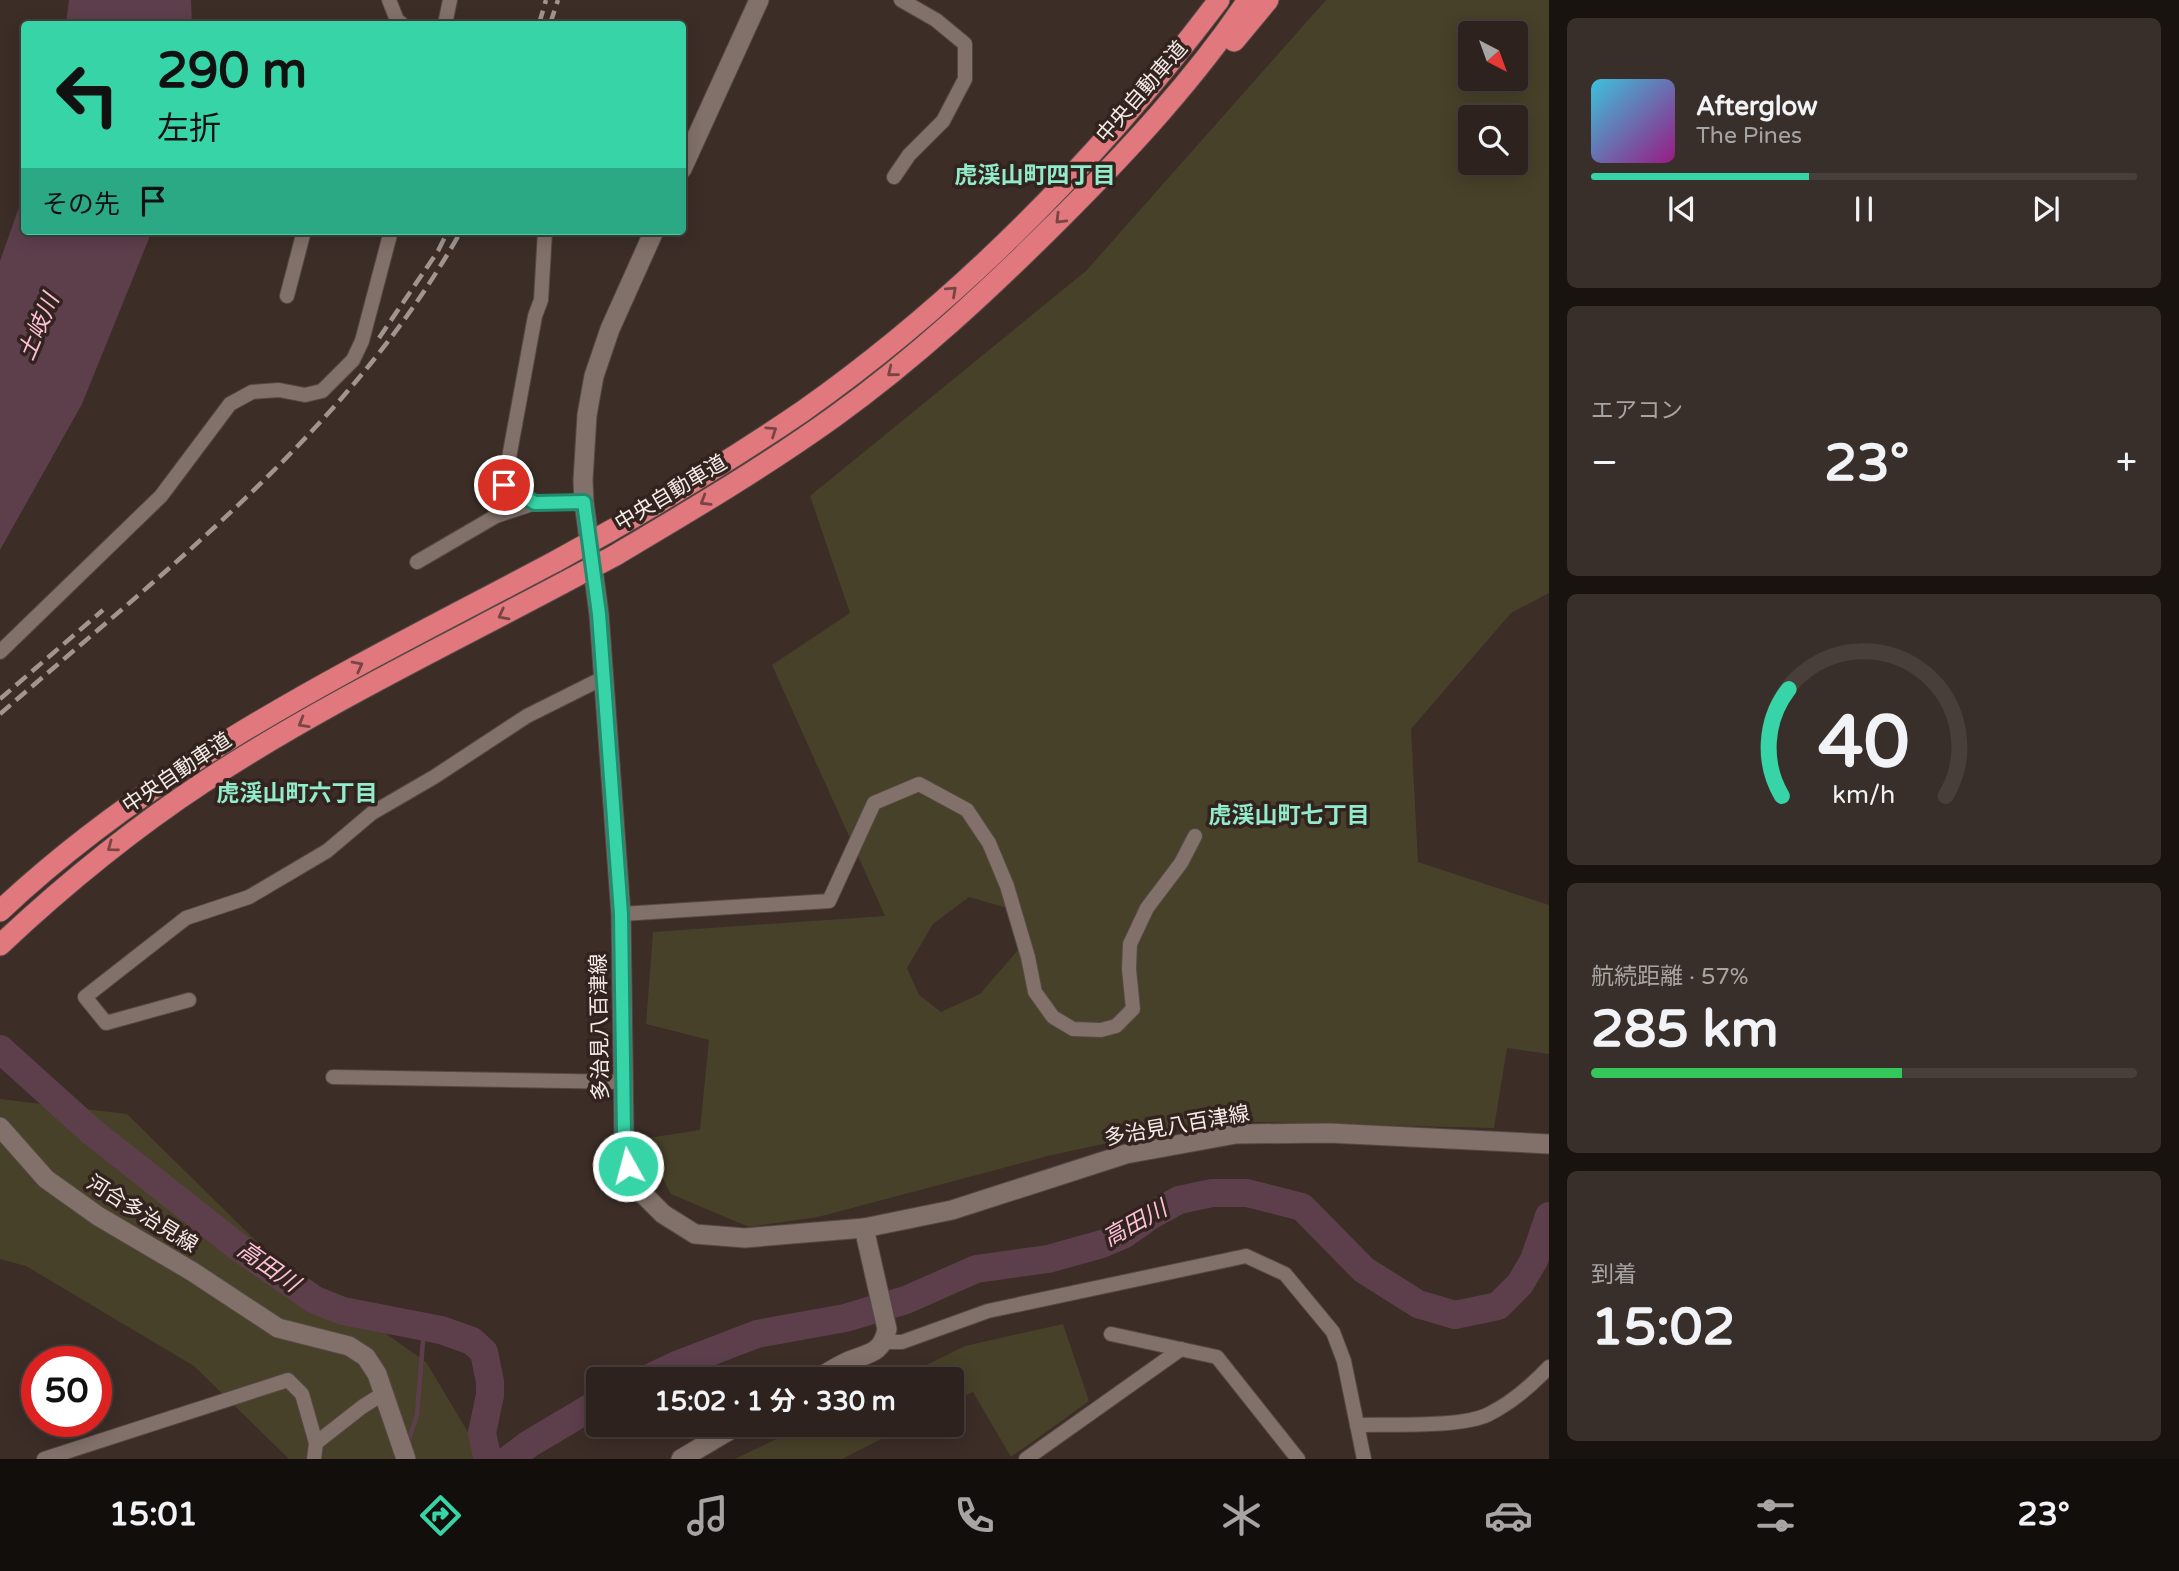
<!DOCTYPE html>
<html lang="ja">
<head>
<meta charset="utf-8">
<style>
  body { margin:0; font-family:"Varela Round","Noto Sans JP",sans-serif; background:#392f2a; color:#f1f3f6; height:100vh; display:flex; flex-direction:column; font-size:26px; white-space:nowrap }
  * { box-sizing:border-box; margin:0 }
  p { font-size:23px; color:#a7a4a4 }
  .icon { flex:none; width:38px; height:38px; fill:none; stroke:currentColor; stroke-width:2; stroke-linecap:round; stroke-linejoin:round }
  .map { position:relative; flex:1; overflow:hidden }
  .side { display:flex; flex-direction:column; gap:18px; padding:18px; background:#191310; width:630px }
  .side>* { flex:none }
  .guide { position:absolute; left:21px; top:21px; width:665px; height:214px; border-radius:7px; box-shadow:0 4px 18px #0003,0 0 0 2px #483f3b; background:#36d4a7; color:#111; overflow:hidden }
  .needle { width:46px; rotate:139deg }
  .tools { position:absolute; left:1458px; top:21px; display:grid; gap:14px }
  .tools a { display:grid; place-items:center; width:70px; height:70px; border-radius:7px; background:#2d221d; box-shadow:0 4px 18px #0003,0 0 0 2px #483f3b; font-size:35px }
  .speed { position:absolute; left:21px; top:1346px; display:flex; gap:14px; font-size:35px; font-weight:700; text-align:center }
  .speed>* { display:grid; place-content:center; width:91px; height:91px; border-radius:50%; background:#2d221d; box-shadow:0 4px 18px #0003,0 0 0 2px #483f3b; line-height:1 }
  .speed .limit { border:10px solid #d22; background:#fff; color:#111 }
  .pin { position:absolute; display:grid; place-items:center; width:60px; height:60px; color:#fff; margin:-30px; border:4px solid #fff; border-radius:50%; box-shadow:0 2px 7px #0007 }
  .me { position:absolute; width:77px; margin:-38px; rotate:353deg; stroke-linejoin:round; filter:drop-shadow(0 0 5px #0008) }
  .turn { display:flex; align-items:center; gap:24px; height:147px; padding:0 21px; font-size:32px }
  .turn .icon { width:91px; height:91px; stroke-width:2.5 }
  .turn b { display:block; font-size:49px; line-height:60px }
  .then { display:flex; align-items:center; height:66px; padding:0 21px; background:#0003; gap:14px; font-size:26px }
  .big { font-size:52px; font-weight:700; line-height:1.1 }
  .side .tile { flex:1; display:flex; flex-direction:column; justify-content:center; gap:10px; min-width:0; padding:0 24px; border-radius:10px; background:#392f2a }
  .side .dial { align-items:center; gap:0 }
  .dial svg { height:182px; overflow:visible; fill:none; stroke:#483f3b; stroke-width:7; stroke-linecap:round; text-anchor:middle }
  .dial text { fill:#f1f3f6; stroke:none }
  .song { display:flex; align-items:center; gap:21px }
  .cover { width:84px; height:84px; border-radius:10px; background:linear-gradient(135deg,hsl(190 70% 55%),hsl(310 70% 35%)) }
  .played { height:7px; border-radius:4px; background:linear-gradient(90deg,#36d4a7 40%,#483f3b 40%) }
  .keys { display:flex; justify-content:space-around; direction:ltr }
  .heat { display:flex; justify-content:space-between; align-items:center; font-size:38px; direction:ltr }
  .charge { height:10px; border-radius:5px; background:linear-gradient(90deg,#34c759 57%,#483f3b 0) }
  .trip { position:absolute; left:586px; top:1367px; width:378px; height:70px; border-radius:7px; background:#2d221d; box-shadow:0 4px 18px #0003,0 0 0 2px #483f3b; font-weight:700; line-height:70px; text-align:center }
  .dock { display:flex; height:112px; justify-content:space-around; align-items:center; background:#120e0c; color:#a7a4a4 }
  .dock .icon { width:49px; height:49px }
  .dock .selected { color:#36d4a7 }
  .dock b { font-size:32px; color:#f1f3f6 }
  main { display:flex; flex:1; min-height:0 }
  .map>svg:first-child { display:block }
  .green { fill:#484129; fill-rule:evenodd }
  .water { fill:#5d3f4c }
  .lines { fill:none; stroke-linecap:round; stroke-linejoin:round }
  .stream { stroke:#5d3f4c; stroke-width:4.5 }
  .river { stroke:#5d3f4c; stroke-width:28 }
  .street-casing { stroke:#554844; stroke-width:16 }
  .secondary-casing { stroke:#554844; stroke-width:21 }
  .highway-casing { stroke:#554844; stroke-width:23 }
  .street { stroke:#82716a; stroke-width:14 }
  .secondary { stroke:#82716a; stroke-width:19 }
  .highway { stroke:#e1787d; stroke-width:21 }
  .rail { stroke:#a19590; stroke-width:4.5; stroke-dasharray:14 7; stroke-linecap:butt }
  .highway-bridge-casing { stroke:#554844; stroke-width:23; stroke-linecap:butt }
  .highway-bridge { stroke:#e1787d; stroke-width:21 }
  .oneway { stroke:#784544 }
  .route-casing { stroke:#238a6d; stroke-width:18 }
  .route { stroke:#36d4a7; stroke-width:12 }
  .labels { text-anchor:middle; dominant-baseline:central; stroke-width:7; stroke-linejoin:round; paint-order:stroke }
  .street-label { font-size:21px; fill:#f5ebe7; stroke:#32231e }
  .neighbourhood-label { font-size:23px; font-weight:bold; fill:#91eccb; stroke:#32231e }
  .water-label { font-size:23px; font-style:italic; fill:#fcc0d8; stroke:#32231e }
</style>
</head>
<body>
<main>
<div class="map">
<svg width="1549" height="1459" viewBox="0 0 1549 1459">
  <rect width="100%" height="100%" fill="#3c2d27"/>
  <!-- green -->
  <g class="green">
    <path d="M1326 0H1549V593L1511 613 1411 729 1418 862 1549 905V1054L1507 1048 1494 1128 1210 1121 1052 1155 818 1217 749 1227 671 1194 641 1139 700 1130 709 1040 646 1024 653 932 885 916 772 665 850 613 810 496 1086 271ZM1470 33H1516V79H1470ZM1470 117H1516V163H1470ZM969 897 1011 909 1018 950 980 994 941 1012 919 995 907 968 933 924Z"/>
    <polygon points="0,1099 127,1114 260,1245 426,1362 484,1459 289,1459 194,1366 26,1266 0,1259"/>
    <polygon points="1063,1324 1089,1401 1011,1457 973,1392 952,1402 952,1379 898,1379 965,1346"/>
    <polygon points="805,1425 805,1424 909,1425 842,1459 735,1459"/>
  </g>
  <!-- water -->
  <g class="water">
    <polygon points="69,0 191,0 192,24 66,24"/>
    <polygon points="24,193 24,231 152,231 82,404 0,550 0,261"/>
  </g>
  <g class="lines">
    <!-- stream -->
    <polyline class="stream" points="408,1442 417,1415 424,1328"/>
    <!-- river -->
    <g class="river">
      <polyline points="0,1049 91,1131 238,1247 315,1300 343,1311 441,1330 472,1341 484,1352 490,1382 490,1395 482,1433 487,1456 491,1459"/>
      <polyline points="647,1379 679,1364 757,1334 845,1318 906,1300 976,1269 1048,1259 1102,1244 1123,1235 1150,1216 1179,1200 1212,1193 1247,1193 1302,1207 1364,1270 1418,1304 1455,1315 1498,1306 1520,1284 1534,1260 1549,1216"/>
      <polyline points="509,1459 529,1444 598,1403"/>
    </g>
    <defs>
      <g id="street">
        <polyline points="389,0 397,20 402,24"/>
        <polyline points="445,24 450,0"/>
        <polyline points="894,177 909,155 943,121 965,79 965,44 936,20 901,0"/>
        <polyline points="545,231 541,300 535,316 504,485 535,503 584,502"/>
        <polyline points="287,296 304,231"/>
        <polyline points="417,562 496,516 535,503"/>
        <polyline points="0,652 161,496 230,404 252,392 279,390 305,395 322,391 353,360 362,341 391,231"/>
        <polyline points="621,914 829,901 874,803 919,784 967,810 989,843 1007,886 1028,957 1035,992 1053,1017 1073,1029 1101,1030 1116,1026 1133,1009 1129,969 1130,944 1147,908 1181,863 1195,836"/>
        <polyline points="189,1000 106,1023 85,997 186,918 249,897 327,851 372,813 434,777 527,716 603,678"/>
        <polyline points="333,1077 624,1082"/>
        <polyline points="1111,1334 1217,1357 1298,1459"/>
        <polyline points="884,1342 902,1342 988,1311 1246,1256 1285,1274 1333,1332 1344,1361 1364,1459"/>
        <path d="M1357 1425C1389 1424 1462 1428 1489 1414 1511 1403 1532 1385 1549 1367"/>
        <polyline points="44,1459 288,1380 302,1394 316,1443"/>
        <polyline points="314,1459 316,1443 362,1407 384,1393"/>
        <polyline points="1026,1459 1181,1349"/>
      </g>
      <g id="secondary">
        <polyline points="682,169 759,0"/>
        <polyline points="654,231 610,329 594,376 587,415 583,480 584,502 599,614 621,914 624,1134 628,1166 643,1194 663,1214 695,1234 745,1238 864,1228 952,1210 1126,1154 1236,1134 1329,1133 1549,1144"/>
        <polyline points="0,1127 46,1179 98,1216 193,1272 278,1328 349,1346 366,1357 377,1374 406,1459"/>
        <path d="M817 1379C827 1373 836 1367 847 1362 867 1353 882 1355 887 1329L864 1228"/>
        <polyline points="681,1459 740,1424"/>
      </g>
      <g id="highway">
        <polyline points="1234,41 1268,0"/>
        <path d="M610 531C676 493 740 454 803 411 963 298 1101 156 1219 0"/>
        <path d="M614 556C688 512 763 468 834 417 916 358 990 289 1061 218 1128 151 1195 79 1248 0"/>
        <path d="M0 911C161 759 362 664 556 561"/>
        <path d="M0 945C64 885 131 830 204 782 318 707 443 647 563 583"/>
      </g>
    </defs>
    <!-- street casing -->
    <use href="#street" class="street-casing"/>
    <!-- secondary casing -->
    <use href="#secondary" class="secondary-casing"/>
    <!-- highway casing -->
    <use href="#highway" class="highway-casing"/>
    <!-- street -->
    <use href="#street" class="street"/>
    <!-- secondary -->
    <use href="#secondary" class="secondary"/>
    <!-- highway -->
    <use href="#highway" class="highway"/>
    <!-- rail -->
    <g class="rail">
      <polyline points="539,24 546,0"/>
      <polyline points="550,24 558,0"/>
      <polyline points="379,338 438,251 448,231"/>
      <polyline points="0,699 103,610"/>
      <path d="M0 714C168 568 351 428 461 231"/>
    </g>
    <defs>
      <g id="highway-bridge">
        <polyline points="556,561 610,531"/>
        <polyline points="563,583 614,556"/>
      </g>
    </defs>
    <!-- highway-bridge casing -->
    <use href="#highway-bridge" class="highway-bridge-casing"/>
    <!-- highway-bridge -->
    <use href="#highway-bridge" class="highway-bridge"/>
  </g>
  <!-- one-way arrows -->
  <defs><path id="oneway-chevron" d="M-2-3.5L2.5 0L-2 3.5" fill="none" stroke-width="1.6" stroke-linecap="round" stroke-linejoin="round" transform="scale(1.75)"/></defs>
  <g class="oneway">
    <use href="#oneway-chevron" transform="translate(1060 219) rotate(135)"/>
    <use href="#oneway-chevron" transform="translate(952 291) rotate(-42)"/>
    <use href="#oneway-chevron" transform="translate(892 372) rotate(141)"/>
    <use href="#oneway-chevron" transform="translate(772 431) rotate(-34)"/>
    <use href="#oneway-chevron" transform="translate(705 501) rotate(149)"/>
    <use href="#oneway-chevron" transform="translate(503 615) rotate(152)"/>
    <use href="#oneway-chevron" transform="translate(358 666) rotate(-28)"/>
    <use href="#oneway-chevron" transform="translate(303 723) rotate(150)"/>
    <use href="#oneway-chevron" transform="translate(112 847) rotate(143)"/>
  </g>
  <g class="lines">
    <defs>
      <polyline id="route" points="504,485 535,503 584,502 599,614 621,914 624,1134 628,1166"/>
    </defs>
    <!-- route casing -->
    <use href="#route" class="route-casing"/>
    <!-- route -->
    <use href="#route" class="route"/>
  </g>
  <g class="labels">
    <!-- street labels -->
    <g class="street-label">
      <text transform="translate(1142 92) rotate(-49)">中央自動車道</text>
      <text transform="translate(671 493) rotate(-31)">中央自動車道</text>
      <text transform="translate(177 773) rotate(-34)">中央自動車道</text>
      <text transform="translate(600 1027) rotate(-91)">多治見八百津線</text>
      <text transform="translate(1177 1126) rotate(-10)">多治見八百津線</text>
      <text transform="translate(142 1214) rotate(32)">河合多治見線</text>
    </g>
    <!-- neighbourhood labels -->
    <g class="neighbourhood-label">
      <text x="1035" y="176">虎渓山町四丁目</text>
      <text x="297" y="794">虎渓山町六丁目</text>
      <text x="1289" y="816">虎渓山町七丁目</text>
    </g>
    <!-- water labels -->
    <g class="water-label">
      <text transform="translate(39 327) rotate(-67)">土岐川</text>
      <text transform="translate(1135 1224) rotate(-29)">高田川</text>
      <text transform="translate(268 1267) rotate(35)">高田川</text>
    </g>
  </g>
</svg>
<div class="tools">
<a><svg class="needle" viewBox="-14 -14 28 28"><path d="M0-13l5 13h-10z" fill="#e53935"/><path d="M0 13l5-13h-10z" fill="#a7a4a4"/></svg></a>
<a><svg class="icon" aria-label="search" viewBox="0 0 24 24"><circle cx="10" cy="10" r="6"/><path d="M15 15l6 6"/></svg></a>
</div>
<div class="speed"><div class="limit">50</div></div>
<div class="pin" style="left:504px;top:485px;background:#d93025"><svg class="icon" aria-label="arrive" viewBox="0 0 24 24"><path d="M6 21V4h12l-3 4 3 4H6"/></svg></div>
<svg class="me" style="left:628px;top:1166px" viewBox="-20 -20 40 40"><circle r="17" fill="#36d4a7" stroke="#fff" stroke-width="3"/><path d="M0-11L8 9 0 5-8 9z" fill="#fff"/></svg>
<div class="trip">15:02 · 1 分 · 330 m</div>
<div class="guide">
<div class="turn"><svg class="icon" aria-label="left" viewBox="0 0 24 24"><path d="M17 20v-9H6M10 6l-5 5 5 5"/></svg><div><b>290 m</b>左折</div></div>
<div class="then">その先<svg class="icon" aria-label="arrive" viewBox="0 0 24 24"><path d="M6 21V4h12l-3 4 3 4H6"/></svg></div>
</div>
</div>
<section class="side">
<div class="tile">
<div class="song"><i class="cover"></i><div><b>Afterglow</b><p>The Pines</p></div></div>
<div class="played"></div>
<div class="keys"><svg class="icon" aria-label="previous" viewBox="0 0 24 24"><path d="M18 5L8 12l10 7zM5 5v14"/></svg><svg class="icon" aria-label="pause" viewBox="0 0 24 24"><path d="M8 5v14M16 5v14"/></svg><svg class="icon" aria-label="next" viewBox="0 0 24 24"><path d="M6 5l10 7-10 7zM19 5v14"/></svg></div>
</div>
<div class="tile"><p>エアコン</p>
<div class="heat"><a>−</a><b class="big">23°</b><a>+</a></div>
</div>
<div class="tile dial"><svg viewBox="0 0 100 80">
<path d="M14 69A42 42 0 1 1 86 69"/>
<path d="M14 69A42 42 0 0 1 17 22" stroke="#36d4a7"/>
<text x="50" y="56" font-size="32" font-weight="700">40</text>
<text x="50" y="72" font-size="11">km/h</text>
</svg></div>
<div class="tile"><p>航続距離 · 57%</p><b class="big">285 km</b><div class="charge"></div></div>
<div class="tile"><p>到着</p><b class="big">15:02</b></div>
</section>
</main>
<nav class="dock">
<b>15:01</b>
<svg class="icon selected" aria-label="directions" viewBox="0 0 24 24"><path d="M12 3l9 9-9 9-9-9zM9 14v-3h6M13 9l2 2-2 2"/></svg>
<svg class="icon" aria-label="music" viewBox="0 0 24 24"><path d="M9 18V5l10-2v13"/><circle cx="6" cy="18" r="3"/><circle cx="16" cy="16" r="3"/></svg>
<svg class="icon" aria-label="phone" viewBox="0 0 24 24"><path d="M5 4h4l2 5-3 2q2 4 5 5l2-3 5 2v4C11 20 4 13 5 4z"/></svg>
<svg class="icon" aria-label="climate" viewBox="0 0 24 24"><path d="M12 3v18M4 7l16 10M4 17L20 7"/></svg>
<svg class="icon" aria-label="car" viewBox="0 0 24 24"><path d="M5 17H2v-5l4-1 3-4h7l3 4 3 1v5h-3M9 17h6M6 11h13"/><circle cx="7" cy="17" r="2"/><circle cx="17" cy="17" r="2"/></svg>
<svg class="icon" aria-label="filters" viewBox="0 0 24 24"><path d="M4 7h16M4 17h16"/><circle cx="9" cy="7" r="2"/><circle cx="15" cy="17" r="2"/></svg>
<b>23°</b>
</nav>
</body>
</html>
